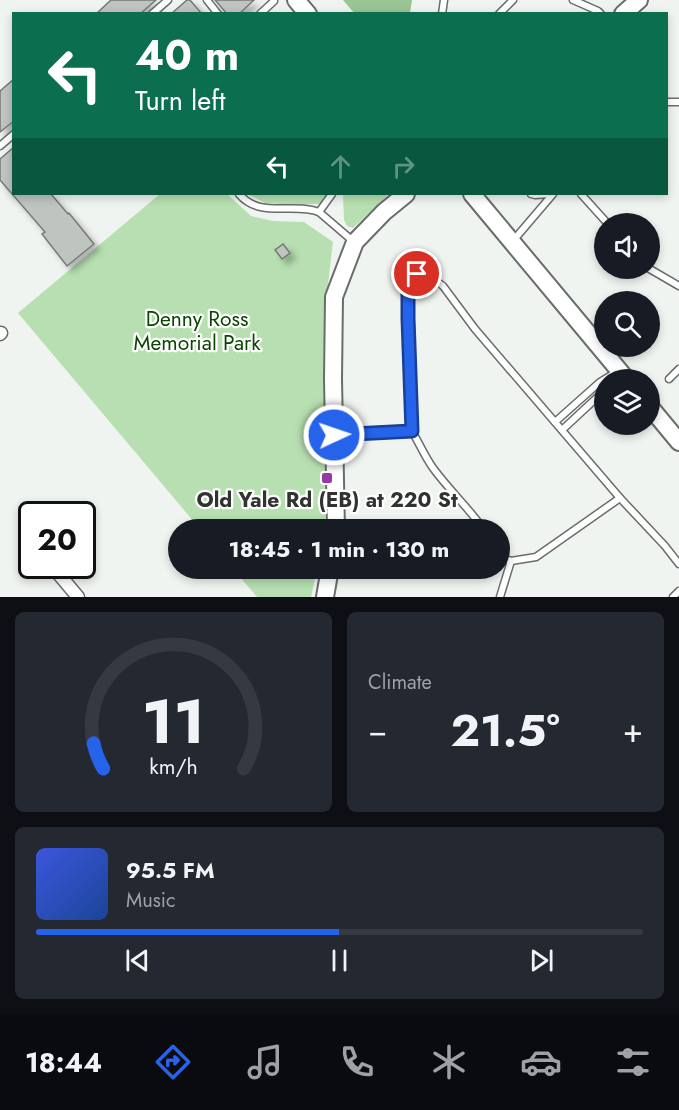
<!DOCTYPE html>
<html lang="en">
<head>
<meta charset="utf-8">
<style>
  body { margin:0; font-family:Jost,sans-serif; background:#242831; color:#f1f3f6; height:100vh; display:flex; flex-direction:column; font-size:22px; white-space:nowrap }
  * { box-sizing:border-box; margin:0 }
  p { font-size:20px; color:#9ea1a6 }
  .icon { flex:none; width:33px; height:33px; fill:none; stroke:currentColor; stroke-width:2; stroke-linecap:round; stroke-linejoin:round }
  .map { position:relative; height:597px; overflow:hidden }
  .panel { display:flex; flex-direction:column; gap:15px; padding:15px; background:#0d0f14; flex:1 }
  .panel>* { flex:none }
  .top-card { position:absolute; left:12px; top:12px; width:656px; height:183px; border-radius:0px; box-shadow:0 3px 9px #0003; background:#0b6e4f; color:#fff; overflow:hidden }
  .fabs { position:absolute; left:594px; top:213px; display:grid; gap:12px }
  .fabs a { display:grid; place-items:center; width:66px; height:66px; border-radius:50%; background:#171b24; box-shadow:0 3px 9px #0003; font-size:30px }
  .speed { position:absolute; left:18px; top:501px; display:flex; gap:12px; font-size:30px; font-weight:700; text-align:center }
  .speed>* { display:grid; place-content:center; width:78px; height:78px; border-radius:50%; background:#171b24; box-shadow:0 3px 9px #0003; line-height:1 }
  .speed .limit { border:3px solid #111; border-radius:9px; background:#fff; color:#111 }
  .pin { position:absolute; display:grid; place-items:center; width:51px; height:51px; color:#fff; margin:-26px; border:3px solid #fff; border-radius:50%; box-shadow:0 2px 6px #0007 }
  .me { position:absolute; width:66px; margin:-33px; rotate:87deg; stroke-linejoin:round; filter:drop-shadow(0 0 4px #0008) }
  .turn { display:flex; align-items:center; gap:21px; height:126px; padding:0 24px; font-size:27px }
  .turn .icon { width:78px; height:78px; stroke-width:2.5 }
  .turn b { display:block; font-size:42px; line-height:51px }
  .lanes { display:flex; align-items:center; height:57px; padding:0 24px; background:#0003; justify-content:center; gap:30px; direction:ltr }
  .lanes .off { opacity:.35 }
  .big { font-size:45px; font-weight:700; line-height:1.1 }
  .panel .widget { flex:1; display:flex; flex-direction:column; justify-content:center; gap:9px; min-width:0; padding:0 21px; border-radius:9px; background:#242831 }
  .panel .dial { align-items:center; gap:0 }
  .dial svg { height:156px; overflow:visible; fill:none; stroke:#363941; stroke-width:7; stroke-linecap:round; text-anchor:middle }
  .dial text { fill:#f1f3f6; stroke:none }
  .song { display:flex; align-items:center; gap:18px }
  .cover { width:72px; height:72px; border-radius:9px; background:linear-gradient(135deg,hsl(230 70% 55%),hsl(220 70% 35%)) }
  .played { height:6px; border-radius:3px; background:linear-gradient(90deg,#2563eb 50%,#363941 50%) }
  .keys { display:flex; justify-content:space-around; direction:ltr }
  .heat { display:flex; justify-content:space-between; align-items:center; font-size:33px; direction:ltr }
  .panel .tiles { flex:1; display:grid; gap:15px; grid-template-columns:1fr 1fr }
  .widget:last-child { grid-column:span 2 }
  .trip { position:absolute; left:168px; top:519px; width:342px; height:60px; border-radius:30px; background:#171b24; box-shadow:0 3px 9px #0003; font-weight:700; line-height:60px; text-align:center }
  .dock { display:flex; height:96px; justify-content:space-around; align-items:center; background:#090b0e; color:#9ea1a6 }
  .dock .icon { width:42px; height:42px }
  .dock .selected { color:#2563eb }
  .dock b { font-size:27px; color:#f1f3f6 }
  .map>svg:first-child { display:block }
  .green { fill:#b7dfb1 }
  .forest { fill:#99c493 }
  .building { fill:#c0c4c0; stroke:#757975; stroke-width:1.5; filter:url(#shadow) }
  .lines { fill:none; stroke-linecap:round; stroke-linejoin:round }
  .lane-casing { stroke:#6a6d6a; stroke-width:9 }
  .street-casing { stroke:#6a6d6a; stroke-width:15 }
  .secondary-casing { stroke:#6a6d6a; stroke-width:20 }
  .lane { stroke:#fff; stroke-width:6 }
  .street { stroke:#fff; stroke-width:12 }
  .secondary { stroke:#fff; stroke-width:16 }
  .route-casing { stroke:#184099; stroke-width:15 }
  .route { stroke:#2563eb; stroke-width:10 }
  .poi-dot { fill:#953aa5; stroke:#fff; stroke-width:2 }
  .labels { text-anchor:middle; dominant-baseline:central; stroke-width:4.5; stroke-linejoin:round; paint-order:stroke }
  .park-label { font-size:21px; fill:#094601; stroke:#fff }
  .poi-label { font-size:21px; font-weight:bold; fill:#313331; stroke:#fff }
</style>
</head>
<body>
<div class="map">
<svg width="679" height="597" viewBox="0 0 679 597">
  <defs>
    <filter id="shadow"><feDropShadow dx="5.5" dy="5.5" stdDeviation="3" flood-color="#0004"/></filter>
  </defs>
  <rect width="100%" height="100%" fill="#f0f4f0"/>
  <!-- green -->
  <g class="green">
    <polygon points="160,194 227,194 251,216 273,221 304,222 333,242 324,317 325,529 200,529 18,313"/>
    <polygon points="248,194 330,194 330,203 299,205 265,203"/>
    <polygon points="343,194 389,194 353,228 347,226 344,220"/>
    <polygon points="233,569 317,569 311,597 257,597"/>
  </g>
  <!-- forest -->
  <polygon class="forest" points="343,0 412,0 410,13 355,14"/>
  <!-- building -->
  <g class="building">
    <polygon points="111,0 156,0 140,14 96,14"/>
    <polygon points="187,0 190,0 202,14 171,14"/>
    <polygon points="215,0 254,0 239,14 227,14"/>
    <polygon points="14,79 14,121 0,132 0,91"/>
    <polygon points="14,147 14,194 51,194 68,214 69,213 94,244 67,266 42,234 45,232 0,180 0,159"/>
    <polygon points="283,244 290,253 282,259 275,250"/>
  </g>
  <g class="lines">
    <defs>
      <g id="lane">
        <polyline points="207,0 218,14"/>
        <polyline points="573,0 598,11 601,14"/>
        <polyline points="152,14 168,0"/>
        <polyline points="260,14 274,1"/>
        <polyline points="442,14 444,0"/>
        <polyline points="499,14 513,0"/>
        <polyline points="666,102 679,102"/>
        <polyline points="0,146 14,134"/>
        <path d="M239 194C260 219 293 202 319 212"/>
        <polyline points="332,194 319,212 354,242"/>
        <polyline points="531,194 535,195 551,194"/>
        <polyline points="581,194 608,224"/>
        <polyline points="512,242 553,194"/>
        <polyline points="648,268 679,286"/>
        <polyline points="669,379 679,369"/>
        <polyline points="555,422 600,382 618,371"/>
        <polyline points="562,430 604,391"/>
        <polyline points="412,431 408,318 408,282 417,274 424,272 443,286 475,329 620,498 536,557 511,561 502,557 500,552"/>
        <path d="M335 435 412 431C419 443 425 457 433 468 449 490 469 508 484 530"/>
        <polyline points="620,498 665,546 679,564"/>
        <polyline points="500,597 511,561"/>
        <polyline points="673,597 679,591"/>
      </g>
      <g id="street">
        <polyline points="0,334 1,333"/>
        <polyline points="82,517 86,514"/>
        <polyline points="52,566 78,597"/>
      </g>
      <g id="secondary">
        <polyline points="296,0 308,14"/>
        <polyline points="623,14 639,0"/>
        <polyline points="472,194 627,380"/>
        <polyline points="650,407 679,442"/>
        <polyline points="336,530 333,379 334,297 355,242 384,212 406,194"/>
        <polyline points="325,597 330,568"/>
      </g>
    </defs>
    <!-- lane casing -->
    <use href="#lane" class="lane-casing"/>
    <!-- street casing -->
    <use href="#street" class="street-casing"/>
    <!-- secondary casing -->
    <use href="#secondary" class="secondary-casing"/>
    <!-- lane -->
    <use href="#lane" class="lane"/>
    <!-- street -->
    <use href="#street" class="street"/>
    <!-- secondary -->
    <use href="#secondary" class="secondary"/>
  </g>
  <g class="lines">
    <defs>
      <polyline id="route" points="334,435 412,431 408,318 408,282 417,274"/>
    </defs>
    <!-- route casing -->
    <use href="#route" class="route-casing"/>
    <!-- route -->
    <use href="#route" class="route"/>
  </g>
  <!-- markers -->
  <rect class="poi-dot" x="321" y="472" width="12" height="12" rx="3"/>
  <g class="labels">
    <!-- park labels -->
    <g class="park-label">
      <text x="197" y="319">Denny Ross<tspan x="197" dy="24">Memorial Park</tspan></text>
    </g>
    <!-- poi labels -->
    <g class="poi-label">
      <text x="327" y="500">Old Yale Rd (EB) at 220 St</text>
    </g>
  </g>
</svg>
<div class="fabs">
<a><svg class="icon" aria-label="sound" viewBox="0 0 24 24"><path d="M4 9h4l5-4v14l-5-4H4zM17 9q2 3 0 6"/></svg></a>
<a><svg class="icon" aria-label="search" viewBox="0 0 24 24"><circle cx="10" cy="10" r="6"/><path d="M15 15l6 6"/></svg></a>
<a><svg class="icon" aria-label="layers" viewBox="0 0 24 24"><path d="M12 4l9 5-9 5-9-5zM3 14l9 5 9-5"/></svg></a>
</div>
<div class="speed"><div class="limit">20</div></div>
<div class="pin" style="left:417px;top:274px;background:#d93025"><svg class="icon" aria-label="arrive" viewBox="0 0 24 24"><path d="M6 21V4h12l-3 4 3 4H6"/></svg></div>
<svg class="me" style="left:334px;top:435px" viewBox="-20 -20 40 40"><circle r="17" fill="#2563eb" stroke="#fff" stroke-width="3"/><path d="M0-11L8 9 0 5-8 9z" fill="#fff"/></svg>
<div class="trip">18:45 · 1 min · 130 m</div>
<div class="top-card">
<div class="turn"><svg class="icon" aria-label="left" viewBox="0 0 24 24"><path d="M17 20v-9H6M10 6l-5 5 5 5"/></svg><div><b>40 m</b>Turn left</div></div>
<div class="lanes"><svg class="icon" aria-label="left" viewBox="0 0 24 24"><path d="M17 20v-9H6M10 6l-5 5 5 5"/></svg><svg class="icon off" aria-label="ahead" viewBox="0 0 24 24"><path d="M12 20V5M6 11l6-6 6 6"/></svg><svg class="icon off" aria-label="right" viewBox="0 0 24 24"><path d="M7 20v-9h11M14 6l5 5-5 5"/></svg></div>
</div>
</div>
<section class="panel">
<div class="tiles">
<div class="widget dial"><svg viewBox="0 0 100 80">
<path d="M14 69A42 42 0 1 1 86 69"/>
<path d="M14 69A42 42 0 0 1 9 56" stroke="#2563eb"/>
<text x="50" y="56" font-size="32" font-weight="700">11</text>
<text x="50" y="72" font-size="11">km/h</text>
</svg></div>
<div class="widget"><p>Climate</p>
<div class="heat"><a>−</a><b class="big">21.5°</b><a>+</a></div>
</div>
<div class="widget">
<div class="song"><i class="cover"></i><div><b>95.5 FM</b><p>Music</p></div></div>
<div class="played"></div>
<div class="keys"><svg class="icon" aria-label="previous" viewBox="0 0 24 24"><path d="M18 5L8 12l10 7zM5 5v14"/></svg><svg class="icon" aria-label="pause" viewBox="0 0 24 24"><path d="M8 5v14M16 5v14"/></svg><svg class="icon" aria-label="next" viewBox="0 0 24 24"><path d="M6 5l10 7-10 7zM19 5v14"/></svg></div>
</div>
</div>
</section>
<nav class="dock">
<b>18:44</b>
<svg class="icon selected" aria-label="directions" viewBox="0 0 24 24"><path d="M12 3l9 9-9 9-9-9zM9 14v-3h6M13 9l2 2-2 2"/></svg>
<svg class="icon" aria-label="music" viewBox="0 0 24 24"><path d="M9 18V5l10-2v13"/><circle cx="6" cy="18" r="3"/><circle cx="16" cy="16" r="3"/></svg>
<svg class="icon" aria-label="phone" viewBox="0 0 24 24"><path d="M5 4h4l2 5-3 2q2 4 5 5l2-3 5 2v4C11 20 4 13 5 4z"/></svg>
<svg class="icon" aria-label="climate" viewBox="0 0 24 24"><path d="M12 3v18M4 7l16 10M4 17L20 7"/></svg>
<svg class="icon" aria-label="car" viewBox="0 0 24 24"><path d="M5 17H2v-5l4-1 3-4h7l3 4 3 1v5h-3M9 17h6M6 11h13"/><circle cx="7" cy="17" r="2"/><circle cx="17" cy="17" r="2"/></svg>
<svg class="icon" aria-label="filters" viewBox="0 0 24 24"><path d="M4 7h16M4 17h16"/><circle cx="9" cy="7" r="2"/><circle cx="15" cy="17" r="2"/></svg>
</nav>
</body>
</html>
